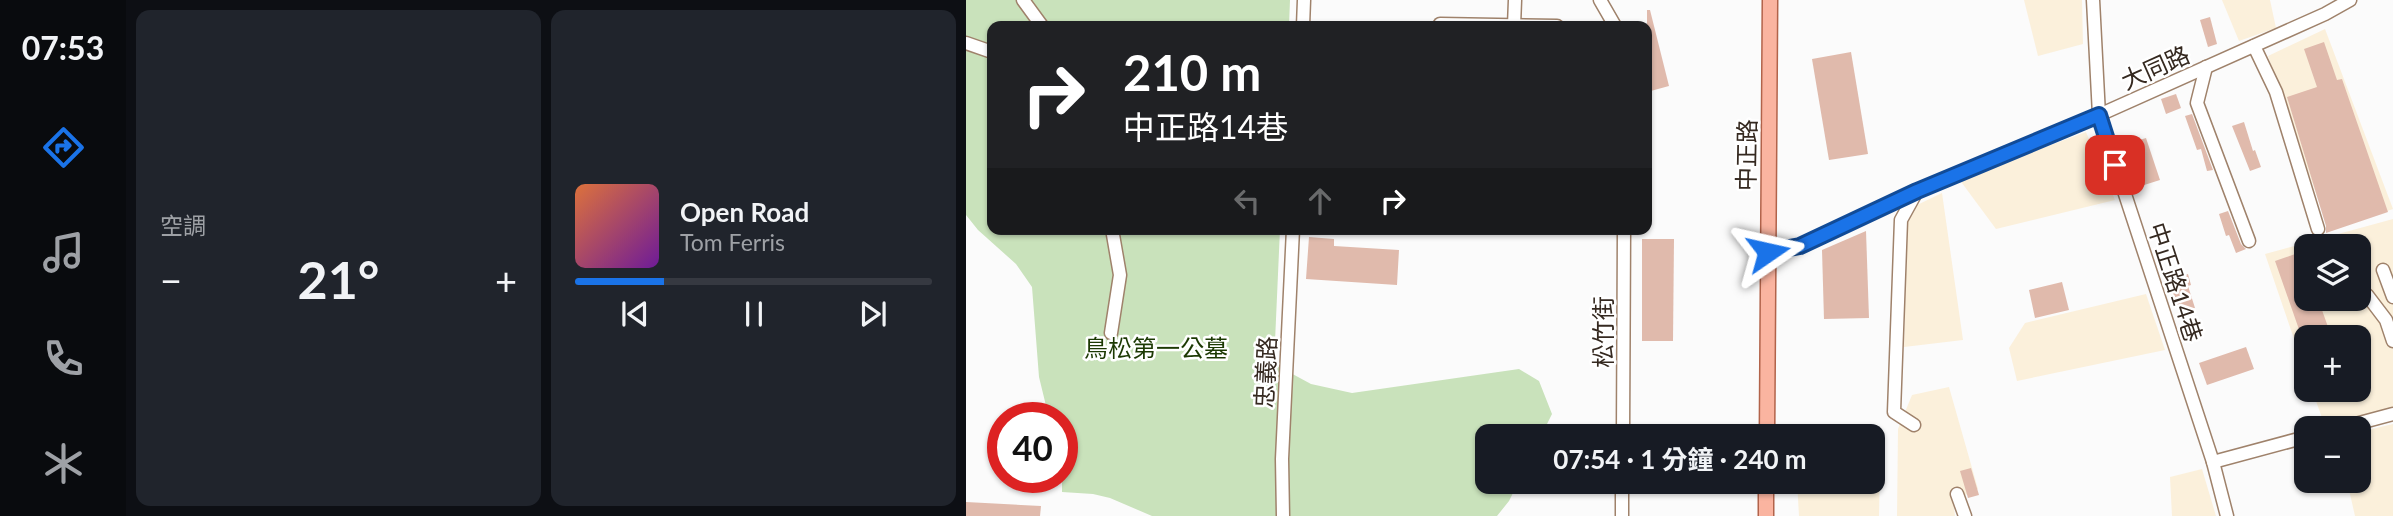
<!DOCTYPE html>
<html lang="zh-TW">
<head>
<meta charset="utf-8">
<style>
  body { margin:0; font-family:Lato,"Noto Sans TC",sans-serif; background:#20242c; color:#f1f3f6; height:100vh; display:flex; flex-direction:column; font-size:26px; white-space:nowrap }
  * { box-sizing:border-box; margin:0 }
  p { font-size:23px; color:#9ea1a6 }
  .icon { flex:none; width:38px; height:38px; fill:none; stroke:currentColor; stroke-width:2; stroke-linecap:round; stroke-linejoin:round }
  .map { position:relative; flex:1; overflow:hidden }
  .panel { display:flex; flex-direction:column; gap:10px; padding:10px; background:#0d0f14; width:840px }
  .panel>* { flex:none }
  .banner { position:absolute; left:21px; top:21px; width:665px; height:214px; border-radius:14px; box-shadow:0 2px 5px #0004; background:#202124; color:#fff; overflow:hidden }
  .tools { position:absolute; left:1328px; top:234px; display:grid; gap:14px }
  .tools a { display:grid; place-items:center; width:77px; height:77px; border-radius:14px; background:#171b24; box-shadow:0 2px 5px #0004; font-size:35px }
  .speed { position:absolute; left:21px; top:402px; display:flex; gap:14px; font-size:35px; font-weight:700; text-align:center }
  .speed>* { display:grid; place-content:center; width:91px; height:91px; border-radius:50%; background:#171b24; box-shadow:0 2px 5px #0004; line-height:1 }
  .speed .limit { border:10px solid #d22; background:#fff; color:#111 }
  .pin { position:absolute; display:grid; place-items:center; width:60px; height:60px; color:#fff; margin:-30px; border-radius:14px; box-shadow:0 4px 10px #0006 }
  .me { position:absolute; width:77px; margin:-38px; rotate:79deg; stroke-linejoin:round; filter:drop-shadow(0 0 5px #0008) }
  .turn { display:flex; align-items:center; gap:24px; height:147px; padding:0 21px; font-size:32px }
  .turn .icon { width:91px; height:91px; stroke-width:2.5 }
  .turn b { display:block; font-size:49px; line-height:60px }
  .lanes { display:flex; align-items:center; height:66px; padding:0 21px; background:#0003; justify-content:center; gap:35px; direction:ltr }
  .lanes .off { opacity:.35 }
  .big { font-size:52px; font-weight:700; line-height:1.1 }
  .panel .widget { flex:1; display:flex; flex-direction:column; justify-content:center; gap:10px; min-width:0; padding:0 24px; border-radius:14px; background:#20242c }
  .song { display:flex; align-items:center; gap:21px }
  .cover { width:84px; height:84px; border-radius:10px; background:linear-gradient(135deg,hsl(20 70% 55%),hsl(280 70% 35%)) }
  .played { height:7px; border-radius:4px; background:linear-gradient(90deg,#1a73e8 25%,#363941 25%) }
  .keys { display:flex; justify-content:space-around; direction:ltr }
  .heat { display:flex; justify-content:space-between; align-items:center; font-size:38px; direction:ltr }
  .panel .tiles { flex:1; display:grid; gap:10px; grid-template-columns:repeat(2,1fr) }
  .trip { position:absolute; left:509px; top:424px; width:410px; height:70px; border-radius:14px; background:#171b24; box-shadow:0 2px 5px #0004; font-weight:700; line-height:70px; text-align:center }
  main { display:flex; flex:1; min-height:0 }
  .dock { display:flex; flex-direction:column; width:126px; justify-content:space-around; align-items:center; background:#090b0e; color:#9ea1a6 }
  .dock .icon { width:49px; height:49px }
  .dock .on { color:#1a73e8 }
  .dock b { font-size:32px; color:#f1f3f6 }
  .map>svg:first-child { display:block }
  .industrial { fill:#fbf0db; fill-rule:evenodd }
  .green { fill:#c9e2bb }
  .building { fill:#e0baac }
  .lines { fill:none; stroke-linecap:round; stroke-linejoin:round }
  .minor-casing { stroke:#9f826b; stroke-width:15 }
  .major-casing { stroke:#b2634a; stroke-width:17 }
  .minor { stroke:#fff; stroke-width:12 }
  .major { stroke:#fab4a0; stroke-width:14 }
  .route-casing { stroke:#114b97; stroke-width:18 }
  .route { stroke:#1a73e8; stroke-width:12 }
  .labels { text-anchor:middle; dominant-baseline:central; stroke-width:5; stroke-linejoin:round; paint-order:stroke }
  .street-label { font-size:24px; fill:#352920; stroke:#fff }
  .park-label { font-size:24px; fill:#1c3903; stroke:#fff }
</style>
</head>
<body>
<main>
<nav class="dock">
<b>07:53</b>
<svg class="icon on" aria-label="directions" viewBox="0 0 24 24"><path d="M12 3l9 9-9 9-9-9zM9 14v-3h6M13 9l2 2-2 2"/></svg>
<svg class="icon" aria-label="music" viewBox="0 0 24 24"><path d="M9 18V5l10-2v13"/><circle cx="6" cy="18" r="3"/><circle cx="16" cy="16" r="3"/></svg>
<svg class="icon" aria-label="phone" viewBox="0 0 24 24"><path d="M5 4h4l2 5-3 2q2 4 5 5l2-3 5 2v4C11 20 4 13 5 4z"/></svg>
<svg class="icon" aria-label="climate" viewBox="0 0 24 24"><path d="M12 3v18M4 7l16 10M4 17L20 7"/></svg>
</nav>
<section class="panel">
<div class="tiles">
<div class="widget"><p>空調</p>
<div class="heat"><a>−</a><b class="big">21°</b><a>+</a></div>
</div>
<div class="widget">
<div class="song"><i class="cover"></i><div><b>Open Road</b><p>Tom Ferris</p></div></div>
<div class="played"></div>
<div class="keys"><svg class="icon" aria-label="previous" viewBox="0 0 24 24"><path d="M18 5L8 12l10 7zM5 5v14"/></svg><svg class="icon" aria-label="pause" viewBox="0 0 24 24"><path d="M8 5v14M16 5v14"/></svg><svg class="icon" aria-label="next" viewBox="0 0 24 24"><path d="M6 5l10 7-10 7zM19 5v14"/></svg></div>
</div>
</div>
</section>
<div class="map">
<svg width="1427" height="516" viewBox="0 0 1427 516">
  <rect width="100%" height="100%" fill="#fbfbfb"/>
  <!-- industrial -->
  <g class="industrial">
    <polygon points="1058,0 1116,0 1117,44 1072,56"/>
    <polygon points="1256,0 1304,0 1310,28 1273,41"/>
    <polygon points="1359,29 1427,209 1363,231 1302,56"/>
    <polygon points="1120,132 1149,200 1030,229 993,179"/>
    <polygon points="976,193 997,340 938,347 941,224 951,205"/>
    <path d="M1427 219V408L1359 426 1346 390H1393V338H1340V374L1299 254ZM1340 247H1393V299H1340Z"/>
    <polygon points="1180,294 1199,350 1051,381 1043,348 1059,323"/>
    <polygon points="983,387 1012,489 987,501 989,516 931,516 932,429 946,395"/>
    <polygon points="1427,424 1427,516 1389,516 1381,481 1393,481 1393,432"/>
    <polygon points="914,466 913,516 833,516 831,481 906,481 907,467"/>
    <polygon points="1236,469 1250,516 1206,516 1204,477"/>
  </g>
  <!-- green -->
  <polygon class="green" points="0,0 324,0 323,26 26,26 26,229 314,229 308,364 345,384 386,393 553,369 573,381 586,414 575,436 522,436 522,481 553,481 543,501 531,516 186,516 144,498 127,494 96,492 96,418 83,418 73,377 66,287 50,264 12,230 0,215"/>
  <!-- building -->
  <g class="building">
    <polygon points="681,10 684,10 703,86 681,92"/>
    <polygon points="1244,17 1251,44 1242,47 1234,20"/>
    <polygon points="1358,42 1371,80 1376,79 1422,212 1360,233 1360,226 1321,97 1351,87 1338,49"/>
    <polygon points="885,52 902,154 863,160 846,59"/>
    <polygon points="1210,94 1215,108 1200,114 1195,99"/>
    <polygon points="1226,114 1247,170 1241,171 1235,149 1231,150 1219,116"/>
    <polygon points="1278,122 1287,151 1289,150 1295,167 1284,171 1266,126"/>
    <polygon points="1180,138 1194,180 1175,186 1171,172 1177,170 1167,142"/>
    <polygon points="1262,211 1275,244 1280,249 1270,253 1263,235 1260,236 1253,214"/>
    <polygon points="900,231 903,318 858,319 856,250"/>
    <polygon points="343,237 368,239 368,246 433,250 431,285 340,279"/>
    <polygon points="676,239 708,239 707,341 676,341"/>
    <polygon points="1335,252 1340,267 1340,299 1352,299 1366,338 1336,338 1309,261"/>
    <polygon points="1222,274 1225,285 1222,286 1229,308 1213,314 1206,290 1200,292 1197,282"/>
    <polygon points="1096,282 1103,310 1069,318 1063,290"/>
    <polygon points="1280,347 1288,369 1241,385 1233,363"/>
    <polygon points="1005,468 1013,495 1002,498 994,471"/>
    <polygon points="0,502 75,506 74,516 0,516"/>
  </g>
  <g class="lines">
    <defs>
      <g id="minor">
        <polyline points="57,0 76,26"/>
        <polyline points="634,0 649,26"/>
        <polyline points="1127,0 1133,115 1247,462 1261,516"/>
        <polyline points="474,24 591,26"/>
        <polyline points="337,26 338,0"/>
        <polyline points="548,26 549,0"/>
        <polyline points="0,43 26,52"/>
        <polyline points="1288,46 1310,92 1352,229"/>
        <polyline points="1240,67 1231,103 1283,241"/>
        <polyline points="802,252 834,246 951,191 1133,115 1359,14 1384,0"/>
        <polyline points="1417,270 1427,297"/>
        <polyline points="1401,295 1420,320 1427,341"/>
        <polyline points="145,333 154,275 146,229"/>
        <polyline points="948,425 928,412 935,220 951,191"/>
        <polyline points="1371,429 1427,414"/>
        <polyline points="657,436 658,229"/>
        <polyline points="1247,462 1340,437"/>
        <polyline points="991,494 999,516"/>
        <polyline points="317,516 316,459 327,229"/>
        <polyline points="656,516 656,481"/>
      </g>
      <g id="major">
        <polyline points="801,436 804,0"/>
        <polyline points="800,516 800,481"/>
      </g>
    </defs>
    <!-- minor casing -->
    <use href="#minor" class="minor-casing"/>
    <!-- major casing -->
    <use href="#major" class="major-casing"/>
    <!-- minor -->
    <use href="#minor" class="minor"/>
    <!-- major -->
    <use href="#major" class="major"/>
  </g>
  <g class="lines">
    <defs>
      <polyline id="route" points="802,252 834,246 951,191 1133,115 1149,165"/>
    </defs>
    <!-- route casing -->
    <use href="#route" class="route-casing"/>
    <!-- route -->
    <use href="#route" class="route"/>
  </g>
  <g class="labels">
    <!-- street labels -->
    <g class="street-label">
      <text transform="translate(1189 67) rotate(-24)">大同路</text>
      <text transform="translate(780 155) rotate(-89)">中正路</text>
      <text transform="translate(1210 282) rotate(72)">中正路14巷</text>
      <text transform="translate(636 332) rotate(-90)">松竹街</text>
      <text transform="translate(299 372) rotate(-87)">忠義路</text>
    </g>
    <!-- park labels -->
    <g class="park-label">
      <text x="190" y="347">鳥松第一公墓</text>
    </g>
  </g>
</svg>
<div class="tools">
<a><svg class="icon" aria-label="layers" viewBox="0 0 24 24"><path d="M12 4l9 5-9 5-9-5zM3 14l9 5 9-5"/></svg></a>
<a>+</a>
<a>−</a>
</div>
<div class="speed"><div class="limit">40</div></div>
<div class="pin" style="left:1149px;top:165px;background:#d93025"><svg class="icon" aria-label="arrive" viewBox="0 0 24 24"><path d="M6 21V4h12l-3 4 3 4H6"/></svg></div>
<svg class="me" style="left:802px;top:252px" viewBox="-20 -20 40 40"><path d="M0-17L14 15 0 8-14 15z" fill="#1a73e8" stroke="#fff" stroke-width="4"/></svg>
<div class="trip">07:54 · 1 分鐘 · 240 m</div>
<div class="banner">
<div class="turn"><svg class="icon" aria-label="right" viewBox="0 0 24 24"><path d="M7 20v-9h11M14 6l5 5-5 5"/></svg><div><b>210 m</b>中正路14巷</div></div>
<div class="lanes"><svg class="icon off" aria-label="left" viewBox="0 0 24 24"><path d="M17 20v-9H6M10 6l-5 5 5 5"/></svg><svg class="icon off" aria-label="ahead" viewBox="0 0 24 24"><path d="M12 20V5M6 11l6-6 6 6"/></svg><svg class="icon" aria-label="right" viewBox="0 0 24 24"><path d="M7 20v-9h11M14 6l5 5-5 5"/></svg></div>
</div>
</div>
</main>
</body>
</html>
